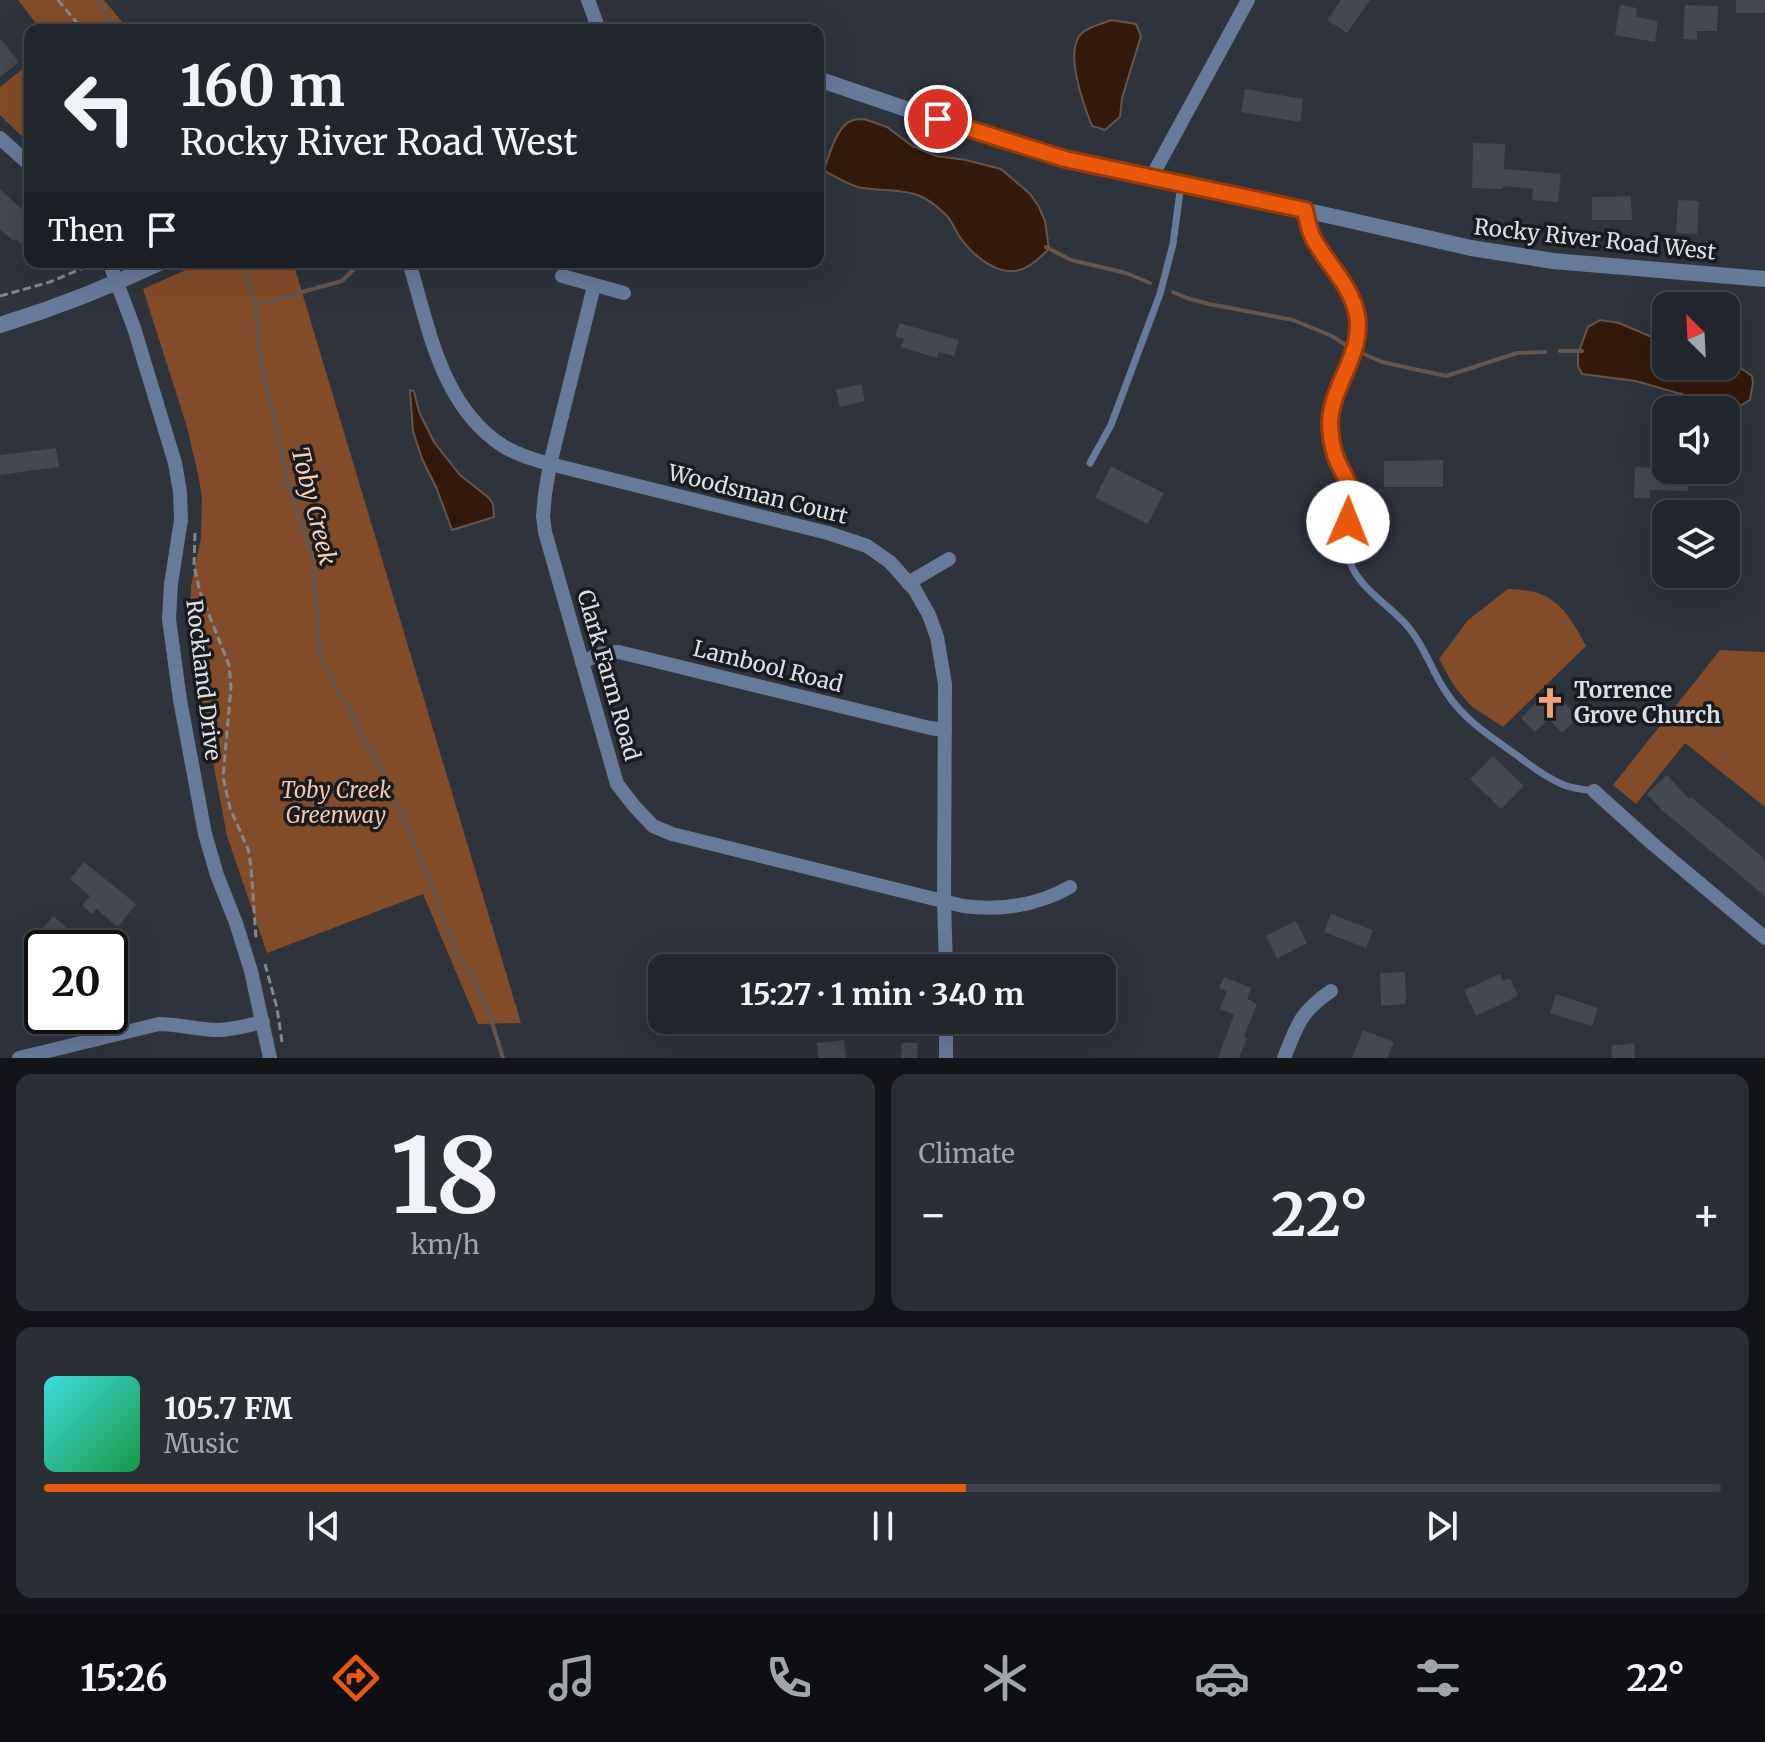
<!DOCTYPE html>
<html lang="en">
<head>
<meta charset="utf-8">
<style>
  body { margin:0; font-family:Merriweather,serif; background:#2a2e35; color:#f1f3f6; height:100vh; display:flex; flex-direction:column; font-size:30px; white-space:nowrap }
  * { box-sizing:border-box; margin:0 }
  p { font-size:26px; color:#a2a5aa }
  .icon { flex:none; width:44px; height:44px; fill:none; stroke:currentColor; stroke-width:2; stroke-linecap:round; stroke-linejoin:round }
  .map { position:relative; height:1058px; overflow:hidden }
  .panel { display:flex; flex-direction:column; gap:16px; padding:16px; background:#131519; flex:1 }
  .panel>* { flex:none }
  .banner { position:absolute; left:24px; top:24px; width:800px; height:244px; border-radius:16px; box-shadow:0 8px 32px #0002,0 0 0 2px #3f4349; background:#22262d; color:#f1f3f6; overflow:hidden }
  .needle { width:52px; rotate:336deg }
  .tools { position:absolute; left:1652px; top:292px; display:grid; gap:16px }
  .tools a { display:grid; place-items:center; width:88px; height:88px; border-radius:16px; background:#22262d; box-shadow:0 8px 32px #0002,0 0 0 2px #3f4349; font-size:40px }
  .speed { position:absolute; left:24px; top:930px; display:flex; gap:16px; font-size:40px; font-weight:700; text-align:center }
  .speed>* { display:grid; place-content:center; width:104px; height:104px; border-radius:50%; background:#22262d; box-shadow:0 8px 32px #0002,0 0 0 2px #3f4349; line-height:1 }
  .speed .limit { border:4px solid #111; border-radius:12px; background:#fff; color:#111 }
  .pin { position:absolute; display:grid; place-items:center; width:68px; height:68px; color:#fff; margin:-34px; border:4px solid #fff; border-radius:50%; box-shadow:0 2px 8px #0007 }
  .me { position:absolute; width:88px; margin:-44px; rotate:1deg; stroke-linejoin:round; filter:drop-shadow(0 0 6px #0008) }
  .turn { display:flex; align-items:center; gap:28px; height:168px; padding:0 24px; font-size:36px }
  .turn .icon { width:104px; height:104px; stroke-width:2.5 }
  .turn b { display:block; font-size:56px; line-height:68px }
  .then { display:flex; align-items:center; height:76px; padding:0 24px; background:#0003; gap:16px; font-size:30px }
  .big { font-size:60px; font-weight:700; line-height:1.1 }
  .panel .tile { flex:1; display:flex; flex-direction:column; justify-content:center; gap:12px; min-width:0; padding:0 28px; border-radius:16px; background:#2a2e35 }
  .panel .dial { align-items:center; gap:0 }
  .dial b { font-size:104px; line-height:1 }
  .song { display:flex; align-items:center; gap:24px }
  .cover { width:96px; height:96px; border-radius:12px; background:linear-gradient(135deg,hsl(180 70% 55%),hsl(140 70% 35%)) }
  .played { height:8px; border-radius:4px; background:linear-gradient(90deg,#ea580c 55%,#3f4349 55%) }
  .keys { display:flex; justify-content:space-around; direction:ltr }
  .heat { display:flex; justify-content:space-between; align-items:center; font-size:44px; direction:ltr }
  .panel .tiles { flex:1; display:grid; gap:16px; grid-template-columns:1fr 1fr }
  .tile:last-child { grid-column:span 2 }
  .trip { position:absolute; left:648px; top:954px; width:468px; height:80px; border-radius:16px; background:#22262d; box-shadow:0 8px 32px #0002,0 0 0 2px #3f4349; font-weight:700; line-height:80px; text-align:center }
  .dock { display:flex; height:128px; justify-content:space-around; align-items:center; background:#0e0f12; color:#a2a5aa }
  .dock .icon { width:56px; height:56px }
  .dock .selected { color:#ea580c }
  .dock b { font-size:36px; color:#f1f3f6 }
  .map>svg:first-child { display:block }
  .green { fill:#834c29 }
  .water { fill:#331a0a; stroke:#66554c; stroke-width:2 }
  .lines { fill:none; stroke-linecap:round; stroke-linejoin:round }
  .stream { stroke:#66554c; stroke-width:4 }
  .building { fill:#434851 }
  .path { stroke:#83888f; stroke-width:3; stroke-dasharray:8 4; stroke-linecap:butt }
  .service { stroke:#667a9a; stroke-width:7 }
  .minor { stroke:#667a9a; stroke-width:14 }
  .tertiary { stroke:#667a9a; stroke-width:16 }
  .route-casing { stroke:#983908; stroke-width:20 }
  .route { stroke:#ea580c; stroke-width:14 }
  .labels { text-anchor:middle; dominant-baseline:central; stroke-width:7; stroke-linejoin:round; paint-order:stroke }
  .street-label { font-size:22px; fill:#dce0e5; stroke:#191b1f }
  .poi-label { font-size:22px; font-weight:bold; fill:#dce0e5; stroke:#191b1f; text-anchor:start }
  .park-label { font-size:22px; font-style:italic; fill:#f2c6ad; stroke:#191b1f }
  .water-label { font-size:24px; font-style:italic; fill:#faceb5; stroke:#191b1f }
</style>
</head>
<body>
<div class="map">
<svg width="1765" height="1058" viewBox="0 0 1765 1058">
  <rect width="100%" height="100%" fill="#2e333c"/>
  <!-- green -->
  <g class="green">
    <polygon points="18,0 104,0 129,30 41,30"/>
    <polygon points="30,63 30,144 0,115 0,87"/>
    <polygon points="204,262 293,262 521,1023 478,1024 423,894 267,953 227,836 201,698 190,623 191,586 201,537 202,498 199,479 187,427 143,289"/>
    <path d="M1508 589C1555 590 1565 608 1586 646L1503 727 1471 706 1454 686 1439 659 1468 620Z"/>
    <polygon points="1720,650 1765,652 1765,807 1685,743 1636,804 1613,785"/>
  </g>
  <!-- water -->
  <g class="water">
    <path d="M1111 20 1136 24 1141 36 1122 98 1120 117 1105 130 1092 126C1084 106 1063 50 1082 33 1090 26 1102 24 1111 20Z"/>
    <path d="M864 119 887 127 912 146 936 156 966 160 1001 169 1030 194 1039 207 1045 221 1049 249C1043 254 1037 261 1030 265 1006 282 977 260 962 240 955 232 953 221 945 214 938 207 929 200 920 196 900 188 879 192 858 187 847 184 835 176 824 171 828 157 837 126 851 121 855 119 860 119 864 119Z"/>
    <polygon points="1600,320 1619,323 1666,343 1666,366 1739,367 1752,376 1753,383 1750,400 1740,406 1729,405 1705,401 1636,381 1582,374 1578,366 1578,354 1588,327"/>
    <polygon points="410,390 414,391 419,412 434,442 460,475 489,498 493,504 494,517 452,530 436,487 422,459 413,431"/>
  </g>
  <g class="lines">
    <!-- stream -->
    <g class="stream">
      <polyline points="98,0 116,30"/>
      <polyline points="1046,247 1071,260 1126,273 1150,283"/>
      <polyline points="244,262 255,305 261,362 270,404 274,414 286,478 313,558 320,657 328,671 339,695 347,705 370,752 377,759 440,904 439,910 465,968 472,976 491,1019 503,1058"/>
      <polyline points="1173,292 1187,298 1209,304 1293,320 1332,336 1352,349 1382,362 1446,376 1517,353 1545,352"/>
      <polyline points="255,305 342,281 361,262"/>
      <polyline points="1560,351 1582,351"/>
    </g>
  </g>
  <!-- building -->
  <g class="building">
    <polygon points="1341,0 1370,0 1347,33 1327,20"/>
    <rect x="1736" y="0" width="29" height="13"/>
    <polygon points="1620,5 1637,8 1636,17 1658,21 1655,42 1615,35"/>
    <polygon points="1685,5 1718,6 1717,31 1697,31 1697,40 1683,39"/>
    <polygon points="0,38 19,62 0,77"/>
    <polygon points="1245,89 1303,99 1300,122 1241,112"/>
    <polygon points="1473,143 1505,144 1504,169 1561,174 1558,202 1532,200 1533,189 1503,186 1503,189 1472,188"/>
    <polygon points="0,189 30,217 30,253 16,239 13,241 0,229"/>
    <polygon points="1631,196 1632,220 1592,220 1592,197"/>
    <polygon points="1678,200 1699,201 1697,234 1676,233"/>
    <polygon points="899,323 959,340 954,356 939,352 937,358 901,347 904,339 895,336"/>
    <polygon points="861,384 865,401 840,407 836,390"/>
    <polygon points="56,448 59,467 0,475 0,455"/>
    <polygon points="1443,460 1443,487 1384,487 1384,461"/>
    <polygon points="1111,466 1164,493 1148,524 1095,498"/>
    <polygon points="1635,467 1688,470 1688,491 1650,490 1650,498 1634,498"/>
    <polygon points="1550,689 1578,717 1562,733 1549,719 1535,732 1521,718"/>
    <polygon points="1493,756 1524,786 1501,809 1470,779"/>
    <polygon points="1667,775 1689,799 1691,797 1765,859 1765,896 1663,811 1647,794"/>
    <polygon points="84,862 136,904 118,927 96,909 92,914 82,906 90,896 70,879"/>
    <polygon points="1331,914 1373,930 1366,948 1324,932"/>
    <polygon points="53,916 66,927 50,948 47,948 35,939"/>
    <polygon points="1296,921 1307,943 1277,959 1266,936"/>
    <polygon points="1405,972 1406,1004 1381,1006 1380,973"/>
    <polygon points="1500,974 1503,981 1510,978 1518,996 1476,1016 1464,990"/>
    <polygon points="1224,977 1251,988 1247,999 1257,1004 1244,1037 1247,1038 1239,1058 1218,1058 1234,1015 1220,1009 1227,991 1219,989"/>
    <polygon points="1556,994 1598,1008 1592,1026 1550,1013"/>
    <polygon points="1363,1030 1394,1042 1387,1058 1352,1058"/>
    <polygon points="844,1040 846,1058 819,1058 817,1043"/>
    <polygon points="902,1043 918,1043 917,1058 901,1058"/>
    <polygon points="1634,1043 1635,1058 1612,1058 1611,1046"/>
  </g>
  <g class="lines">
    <!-- path -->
    <g class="path">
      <polyline points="58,0 83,30"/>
      <polyline points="0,296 50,282 95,263"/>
      <polyline points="195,533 194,566 200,592 229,665 231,687 223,777 230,808 248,849 251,866 256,938"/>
      <polyline points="265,964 277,1008 282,1042"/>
    </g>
    <!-- service -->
    <g class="service">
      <path d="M1305 213C1308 222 1310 232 1315 241 1329 266 1352 286 1357 315 1364 355 1330 387 1330 426 1330 455 1344 464 1351 488 1357 510 1343 532 1348 555 1355 588 1390 604 1409 628 1425 647 1432 672 1446 692 1464 720 1491 737 1518 756 1532 767 1547 778 1564 785 1573 789 1584 789 1594 791"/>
      <polyline points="1090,463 1111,425 1160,294 1173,244 1181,184"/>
    </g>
    <!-- minor -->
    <g class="minor">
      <polyline points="588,0 599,30"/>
      <polyline points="0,138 30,165"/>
      <polyline points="1151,178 1248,0"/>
      <polyline points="109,262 134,328 175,463 180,492 181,520 171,584 169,619 180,700 205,834 217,875 236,923 251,971 270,1058"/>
      <path d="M409 262C429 328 441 406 503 446 517 455 534 460 550 464L828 533 867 546 890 562 915 590 929 615 937 637 945 684 944 902 946 968"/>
      <polyline points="562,276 624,293"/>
      <path d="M594 286 550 464 545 494 543 516 545 532 617 784 635 807 653 826 672 834 963 906C1001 911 1036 906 1070 887"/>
      <polyline points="908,583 949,559"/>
      <polyline points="582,662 603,653 619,652 930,728 945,730"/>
      <polyline points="1594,791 1654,845 1765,938"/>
      <polyline points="946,1020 946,1058"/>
      <path d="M19 1058 159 1024C179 1024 198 1030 218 1030 233 1030 249 1025 263 1022"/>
      <path d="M1284 1058C1297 1025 1301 1011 1331 991"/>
    </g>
    <!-- tertiary -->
    <g class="tertiary">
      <polyline points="818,79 965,129 1065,159 1340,218 1471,248 1553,261 1765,279"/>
      <path d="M0 325C55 308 109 287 161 262"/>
    </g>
  </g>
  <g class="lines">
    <defs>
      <path id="route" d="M938 119 1065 159 1305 210C1307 220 1309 231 1314 240 1328 265 1351 285 1357 315 1364 353 1332 384 1330 422 1330 434 1332 446 1336 458 1342 473 1354 487 1352 504 1352 510 1350 516 1348 522"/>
    </defs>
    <!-- route casing -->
    <use href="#route" class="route-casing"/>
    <!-- route -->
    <use href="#route" class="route"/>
  </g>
  <!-- icons -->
  <defs>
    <symbol id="church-bare" viewBox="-9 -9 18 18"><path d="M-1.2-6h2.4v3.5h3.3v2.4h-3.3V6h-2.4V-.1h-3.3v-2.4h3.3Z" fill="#efa376" stroke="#191b1f" stroke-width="2.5" paint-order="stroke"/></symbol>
  </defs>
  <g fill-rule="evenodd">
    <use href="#church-bare" x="1528" y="681" width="44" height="44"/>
  </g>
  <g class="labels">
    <!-- street labels -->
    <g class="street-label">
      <text transform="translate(1595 239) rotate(6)">Rocky River Road West</text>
      <text transform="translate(758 494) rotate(14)">Woodsman Court</text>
      <text transform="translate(768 666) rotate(14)">Lambool Road</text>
      <text transform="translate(609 675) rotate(74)">Clark Farm Road</text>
      <text transform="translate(204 680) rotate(83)">Rockland Drive</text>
    </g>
    <!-- poi labels -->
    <g class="poi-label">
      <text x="1574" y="690">Torrence<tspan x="1574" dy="25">Grove Church</tspan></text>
    </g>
    <!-- park labels -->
    <g class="park-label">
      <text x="336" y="790">Toby Creek<tspan x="336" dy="25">Greenway</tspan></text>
    </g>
    <!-- water labels -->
    <g class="water-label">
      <text transform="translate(314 506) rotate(76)">Toby Creek</text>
    </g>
  </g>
</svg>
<div class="tools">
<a><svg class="needle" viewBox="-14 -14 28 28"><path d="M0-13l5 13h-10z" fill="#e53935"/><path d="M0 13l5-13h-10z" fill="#a2a5aa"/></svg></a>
<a><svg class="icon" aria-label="sound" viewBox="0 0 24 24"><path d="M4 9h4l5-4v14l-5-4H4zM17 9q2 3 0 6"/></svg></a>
<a><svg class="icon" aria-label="layers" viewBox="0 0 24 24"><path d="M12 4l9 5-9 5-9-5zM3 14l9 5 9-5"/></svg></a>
</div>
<div class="speed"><div class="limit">20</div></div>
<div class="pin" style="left:938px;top:119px;background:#d93025"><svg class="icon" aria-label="arrive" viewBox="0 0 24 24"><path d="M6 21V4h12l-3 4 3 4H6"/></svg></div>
<svg class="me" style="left:1348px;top:522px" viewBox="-20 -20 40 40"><circle r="19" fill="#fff"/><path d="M0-13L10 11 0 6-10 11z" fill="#ea580c"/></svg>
<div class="trip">15:27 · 1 min · 340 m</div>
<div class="banner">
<div class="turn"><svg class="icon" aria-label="left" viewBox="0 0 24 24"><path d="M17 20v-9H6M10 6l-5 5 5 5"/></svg><div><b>160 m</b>Rocky River Road West</div></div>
<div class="then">Then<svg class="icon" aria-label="arrive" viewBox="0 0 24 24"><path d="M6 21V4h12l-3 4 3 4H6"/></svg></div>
</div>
</div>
<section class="panel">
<div class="tiles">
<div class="tile dial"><b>18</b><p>km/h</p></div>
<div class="tile"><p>Climate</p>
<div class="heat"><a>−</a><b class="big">22°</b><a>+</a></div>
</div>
<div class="tile">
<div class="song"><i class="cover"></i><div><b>105.7 FM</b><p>Music</p></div></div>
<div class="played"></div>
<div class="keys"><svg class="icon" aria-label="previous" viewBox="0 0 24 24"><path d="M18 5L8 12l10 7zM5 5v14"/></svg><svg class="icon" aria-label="pause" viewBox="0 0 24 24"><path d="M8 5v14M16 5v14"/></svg><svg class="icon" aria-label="next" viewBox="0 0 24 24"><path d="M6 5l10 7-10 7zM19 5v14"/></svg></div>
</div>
</div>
</section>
<nav class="dock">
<b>15:26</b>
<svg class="icon selected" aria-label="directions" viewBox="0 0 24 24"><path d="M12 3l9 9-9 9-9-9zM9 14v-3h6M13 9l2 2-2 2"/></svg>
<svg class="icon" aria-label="music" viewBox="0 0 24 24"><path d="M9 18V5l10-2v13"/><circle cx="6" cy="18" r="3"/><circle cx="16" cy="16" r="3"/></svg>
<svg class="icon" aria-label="phone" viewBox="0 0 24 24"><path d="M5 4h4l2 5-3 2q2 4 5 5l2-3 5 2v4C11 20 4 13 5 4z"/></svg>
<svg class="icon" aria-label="climate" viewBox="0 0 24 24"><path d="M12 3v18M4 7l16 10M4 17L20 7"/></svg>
<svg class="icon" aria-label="car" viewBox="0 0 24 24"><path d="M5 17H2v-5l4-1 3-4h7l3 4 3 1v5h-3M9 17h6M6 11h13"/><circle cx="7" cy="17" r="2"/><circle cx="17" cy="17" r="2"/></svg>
<svg class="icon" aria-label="filters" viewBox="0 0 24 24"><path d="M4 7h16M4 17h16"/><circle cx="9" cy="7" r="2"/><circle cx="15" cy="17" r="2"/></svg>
<b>22°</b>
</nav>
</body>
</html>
